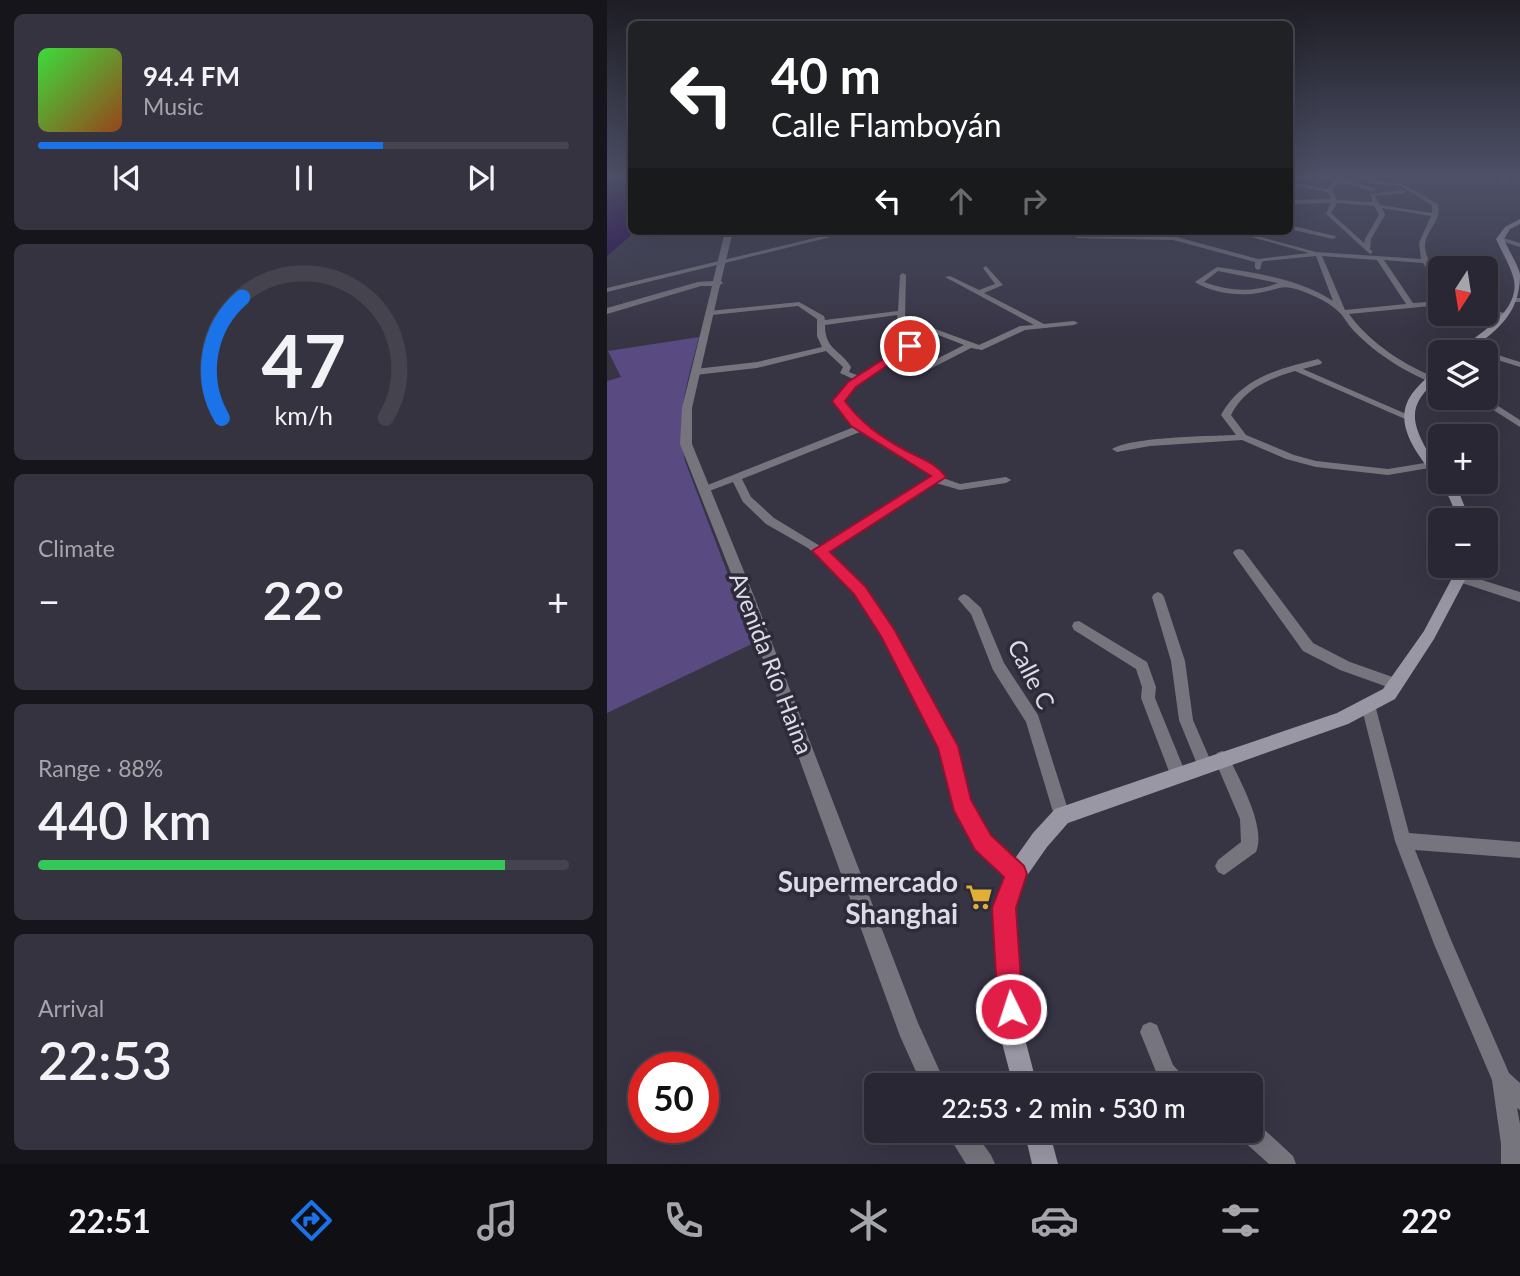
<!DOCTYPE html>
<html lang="en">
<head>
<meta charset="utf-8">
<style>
  body { margin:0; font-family:Lato,sans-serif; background:#35333f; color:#f1f3f6; height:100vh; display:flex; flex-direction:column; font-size:26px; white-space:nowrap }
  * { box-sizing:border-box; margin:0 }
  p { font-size:23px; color:#a5a5ac }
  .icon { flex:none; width:38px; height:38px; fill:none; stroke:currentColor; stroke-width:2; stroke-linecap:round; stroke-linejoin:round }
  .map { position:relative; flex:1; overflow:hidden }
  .details { display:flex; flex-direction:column; gap:14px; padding:14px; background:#17151c; width:607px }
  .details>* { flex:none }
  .top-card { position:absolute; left:21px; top:21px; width:665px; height:214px; border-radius:10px; box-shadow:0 7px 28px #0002,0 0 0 2px #45444e; background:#202124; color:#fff; overflow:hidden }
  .needle { width:46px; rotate:192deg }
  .buttons { position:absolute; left:821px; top:256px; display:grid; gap:14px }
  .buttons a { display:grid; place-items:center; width:70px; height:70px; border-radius:10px; background:#292733; box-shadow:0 7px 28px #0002,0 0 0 2px #45444e; font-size:35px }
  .speed { position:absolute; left:21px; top:1052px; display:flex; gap:14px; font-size:35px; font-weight:700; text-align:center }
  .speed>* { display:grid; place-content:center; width:91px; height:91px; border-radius:50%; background:#292733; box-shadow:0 7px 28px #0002,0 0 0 2px #45444e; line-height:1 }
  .speed .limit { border:10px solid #d22; background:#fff; color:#111 }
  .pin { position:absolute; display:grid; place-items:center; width:60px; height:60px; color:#fff; margin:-30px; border:4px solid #fff; border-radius:50%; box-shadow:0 2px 7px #0007 }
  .me { position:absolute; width:77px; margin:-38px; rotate:356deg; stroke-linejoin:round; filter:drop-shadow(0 0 5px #0008) }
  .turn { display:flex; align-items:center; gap:24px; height:147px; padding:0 28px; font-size:32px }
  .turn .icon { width:91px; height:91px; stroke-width:2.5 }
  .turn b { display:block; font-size:49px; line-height:60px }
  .lanes { display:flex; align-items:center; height:66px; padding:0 28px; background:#0003; justify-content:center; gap:35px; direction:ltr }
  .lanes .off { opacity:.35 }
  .big { font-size:52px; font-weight:600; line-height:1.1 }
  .details .card { flex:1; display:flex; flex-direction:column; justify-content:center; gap:10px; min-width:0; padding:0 24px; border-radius:10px; background:#35333f }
  .details .dial { align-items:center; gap:0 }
  .dial svg { height:182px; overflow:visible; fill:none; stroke:#45444e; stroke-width:7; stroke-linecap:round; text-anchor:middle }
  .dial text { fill:#f1f3f6; stroke:none }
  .song { display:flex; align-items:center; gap:21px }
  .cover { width:84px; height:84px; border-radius:10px; background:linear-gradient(135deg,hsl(120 70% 55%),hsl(20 70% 35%)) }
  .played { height:7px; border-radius:4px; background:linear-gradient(90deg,#1a73e8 65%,#45444e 65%) }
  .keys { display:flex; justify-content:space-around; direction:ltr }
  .heat { display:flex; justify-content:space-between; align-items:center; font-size:38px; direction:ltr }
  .charge { height:10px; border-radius:5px; background:linear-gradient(90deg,#34c759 88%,#45444e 0) }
  .trip { position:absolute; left:257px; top:1073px; width:399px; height:70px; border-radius:10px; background:#292733; box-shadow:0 7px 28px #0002,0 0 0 2px #45444e; font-weight:600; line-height:70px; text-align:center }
  .tab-bar { display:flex; height:112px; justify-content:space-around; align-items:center; background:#101014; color:#a5a5ac }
  .tab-bar .icon { width:49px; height:49px }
  .tab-bar .current { color:#1a73e8 }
  .tab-bar b { font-size:32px; color:#f1f3f6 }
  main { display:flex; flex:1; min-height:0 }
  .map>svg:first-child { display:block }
  .green { fill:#594b81 }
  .water { fill:#24024e }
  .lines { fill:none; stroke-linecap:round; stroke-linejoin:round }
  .minor { fill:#76757d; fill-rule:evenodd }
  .tertiary { fill:#76757d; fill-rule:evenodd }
  .secondary { fill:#9a97a5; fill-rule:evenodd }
  .route { fill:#e11d48; stroke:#92132f; stroke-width:2 }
  .labels { text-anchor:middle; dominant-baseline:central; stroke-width:7; stroke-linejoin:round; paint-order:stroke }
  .street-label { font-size:24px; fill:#dddbe6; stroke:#2d2a3a }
  .near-poi-label { font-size:28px; font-weight:bold; fill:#dddbe6; stroke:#2d2a3a; text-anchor:end }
</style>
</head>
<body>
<main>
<section class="details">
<div class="card">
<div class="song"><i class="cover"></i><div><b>94.4 FM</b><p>Music</p></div></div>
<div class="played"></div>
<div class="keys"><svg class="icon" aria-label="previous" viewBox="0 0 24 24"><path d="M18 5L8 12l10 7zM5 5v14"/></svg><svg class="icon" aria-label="pause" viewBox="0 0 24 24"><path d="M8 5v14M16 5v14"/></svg><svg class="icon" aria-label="next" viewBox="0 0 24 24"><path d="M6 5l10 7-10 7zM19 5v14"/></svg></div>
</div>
<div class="card dial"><svg viewBox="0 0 100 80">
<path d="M14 69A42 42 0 1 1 86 69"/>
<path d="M14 69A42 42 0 0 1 23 16" stroke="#1a73e8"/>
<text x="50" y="56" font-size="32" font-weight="700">47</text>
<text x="50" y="72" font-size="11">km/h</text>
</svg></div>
<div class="card"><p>Climate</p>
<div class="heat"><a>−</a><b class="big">22°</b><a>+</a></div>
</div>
<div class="card"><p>Range · 88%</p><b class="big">440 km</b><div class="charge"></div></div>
<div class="card"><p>Arrival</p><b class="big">22:53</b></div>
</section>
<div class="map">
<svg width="913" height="1164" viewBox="0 0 913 1164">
  <rect width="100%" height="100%" fill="#373444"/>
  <!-- green -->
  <path class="green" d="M92 337C81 379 68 418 78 461L147 643 0 713V381L14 377 1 351Z"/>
  <!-- water -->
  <polygon class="water" points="0,176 24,176 24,231 29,231 0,256"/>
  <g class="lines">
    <!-- minor -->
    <g class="minor">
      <polygon points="693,176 701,176 698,178"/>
      <path d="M712 176 732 178 769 189 766 191 733 182 725 189 730 200 766 202 763 194 797 190 799 193 768 196 773 205 825 213V205L793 186 765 183 751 176H758L768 181 796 184 831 204C831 208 832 212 831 215 828 226 817 235 818 248 819 262 833 271 833 285L831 284 816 263 777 260 806 303 833 301V305L742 314C763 343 799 367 833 379V385C803 376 769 354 747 331 742 326 738 319 734 314 723 302 706 295 692 290 676 284 672 289 656 292 635 297 607 294 588 282L610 267C649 273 692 279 726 301L709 256 657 261 655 262 653 269 651 270 648 268V262L566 240 470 238 467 236 470 234 566 236 651 259 702 253 622 231H632L709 252 814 259 812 243 824 216 775 208 778 215 764 239 763 249 766 252 763 254 719 214 724 203 682 204V200L724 199 721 192 682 185V182L719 189 728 181ZM730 203 767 206 772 215 758 239 757 243 724 213ZM715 256 770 260 799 304 738 310ZM611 271 671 283C647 293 621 291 597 282Z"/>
      <polygon points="893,176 897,176 900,184 896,184"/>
      <polygon points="682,225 728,236 729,237 726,239 682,229"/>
      <polygon points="237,231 248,231 0,292 0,288"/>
      <polygon points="893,237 913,243 913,247 891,240"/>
      <path d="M379 266 396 285 377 293 437 324 467 321 471 323 467 325 418 330 375 350 364 348 317 372 284 362 248 386 236 401 251 422 297 451 328 466 336 475V478L353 484 399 477 404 480 399 483 353 490 329 483 220 552 257 587 286 630 349 746 362 802 382 836 415 868 418 874 415 880 409 883 403 880 370 848 349 810 334 747 276 638 249 593 201 548 159 524 136 502 126 482 97 493 92 490 93 488 247 427 226 401 246 379 233 373 236 367 219 351 150 368 88 375 84 372 88 369 150 362 215 347 210 336V319L191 306 105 315 101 313 102 311 192 302 217 316 218 320 291 311 293 275 296 273 299 275 298 318 372 345 413 326 427 325 338 277 343 276 372 290 388 284 376 268ZM290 315 291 321 319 331 252 376 242 372 244 367C233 349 218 350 218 325ZM326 333 357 345 316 366 289 358ZM253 432 289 455 320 470 326 476 213 546 167 518 144 497 135 479Z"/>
      <rect x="908" y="298" width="5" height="4"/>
      <polygon points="878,307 900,314 901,316 897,318 878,312"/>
      <polygon points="878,351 913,362 913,367 878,356 878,352 875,352"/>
      <path d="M711 359 715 362 714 364 696 369 806 417 801 420 798 419 688 371C661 379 637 389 624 415L639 435 687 455 709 461 781 469 824 462 828 463V467L781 475 709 467 679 459 635 440 543 446 510 452 505 449C524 437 602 436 629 435L614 415C635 377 672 369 711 359Z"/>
      <polygon points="866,397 877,397 913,420 913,427"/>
      <polygon points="632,549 636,550 706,643 743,662 794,680 796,684 794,688 789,690 733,670 696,651 628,556 626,553 628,550"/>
      <polygon points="853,573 913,592 913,602 849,581 847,578"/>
      <polygon points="551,592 555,594 557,597 578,661 586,720 605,764 602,769 597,771 592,769 572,720 564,661 545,597 547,594"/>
      <polygon points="357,594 361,596 374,608 397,663 431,715 463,816 461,822 455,824 449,822 419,722 386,670 364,614 351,599 353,596"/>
      <polygon points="472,621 540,662 549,687 548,698 579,774 577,779 571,781 565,779 563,774 534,698 535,687 529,669 467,630 465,626 467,622"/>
      <polygon points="761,699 766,701 768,705 802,833 913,842 913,858 808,850 844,940 902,1073 913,1083 913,1110 910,1108 913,1124 913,1164 894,1164 894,1144 885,1080 827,944 788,841 754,705 756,701"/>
      <path d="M615 751 620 753C631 778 660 826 649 852L617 875 611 872 608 866 611 860 634 842 633 819 607 758 610 753Z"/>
      <polygon points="543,1022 550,1025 566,1065 578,1078 581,1085 557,1085 552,1079 533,1032 536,1025"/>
      <polygon points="644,1120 649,1122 686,1156 689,1164 662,1164 633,1138 630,1130 644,1130"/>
    </g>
    <!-- tertiary -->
    <g class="tertiary">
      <polygon points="118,231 126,231 114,281 116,283 113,285 85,408 85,444 147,596 311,1023 339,1085 315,1085 293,1036 133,596 73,444 75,408 105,286 94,286 0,314 0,308 91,282 106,281"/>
      <polygon points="338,1130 366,1130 384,1155 388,1164 359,1164"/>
    </g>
    <!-- secondary -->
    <g class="secondary">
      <path d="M913 219V224L903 229 897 239C901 250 910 262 913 274 913 301 903 318 884 334 873 343 865 352 851 352 870 333 913 313 907 280 904 266 895 253 889 239L898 227Z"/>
      <path d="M833 369V377C803 403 801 417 821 452 828 463 833 468 833 481H843L853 495 863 520H851C847 511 845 502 840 494 821 464 777 426 808 390 815 382 823 373 833 369Z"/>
      <polygon points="852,565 866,565 827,639 788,699 741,724 461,823 440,847 417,880 407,908 417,1035 430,1085 406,1085 393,1035 387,908 402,867 426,833 448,809 730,713 776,689 817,631"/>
      <polygon points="417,1130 442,1130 451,1164 425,1164"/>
    </g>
  </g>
  <!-- sky -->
  <linearGradient id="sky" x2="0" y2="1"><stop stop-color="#1e1d25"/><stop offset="0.52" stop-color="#4d5067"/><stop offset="1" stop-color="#4d5067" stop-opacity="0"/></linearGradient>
  <rect width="913" height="339" fill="url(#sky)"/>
  <!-- route -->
  <path class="route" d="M303 342 308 346 306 348 249 387 238 401C254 423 274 437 298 450 314 459 328 462 339 477L223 552 258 586 287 629 351 746 364 800 384 835 417 866 420 874 409 908 416 1009 413 1018 404 1022 395 1018 391 1009 385 908 397 877 368 850 347 811 331 748 275 638 247 594 205 551 324 476 244 426 225 401 241 382Z"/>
  <!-- icons -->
  <defs>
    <symbol id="supermarket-bare" viewBox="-9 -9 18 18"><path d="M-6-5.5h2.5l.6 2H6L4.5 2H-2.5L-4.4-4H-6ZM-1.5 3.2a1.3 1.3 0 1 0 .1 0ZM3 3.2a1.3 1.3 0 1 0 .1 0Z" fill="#e2af34" stroke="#2d2a3a" stroke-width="2.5" paint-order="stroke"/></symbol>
  </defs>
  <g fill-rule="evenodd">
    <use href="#supermarket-bare" x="353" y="878" width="38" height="38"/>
  </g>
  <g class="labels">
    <!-- street labels -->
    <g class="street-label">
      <text transform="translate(165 663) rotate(69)">Avenida Río Haina</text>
      <text transform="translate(425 674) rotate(63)">Calle C</text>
    </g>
    <!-- near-poi labels -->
    <g class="near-poi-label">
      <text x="351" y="881">Supermercado<tspan x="351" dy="32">Shanghai</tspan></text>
    </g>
  </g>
</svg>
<div class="buttons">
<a><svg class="needle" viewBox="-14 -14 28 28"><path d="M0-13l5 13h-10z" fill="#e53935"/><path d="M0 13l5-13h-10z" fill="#a5a5ac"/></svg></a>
<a><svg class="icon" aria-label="layers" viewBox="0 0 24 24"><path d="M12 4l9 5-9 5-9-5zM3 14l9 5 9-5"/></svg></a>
<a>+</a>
<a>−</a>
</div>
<div class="speed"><div class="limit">50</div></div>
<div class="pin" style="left:303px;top:346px;background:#d93025"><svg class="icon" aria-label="arrive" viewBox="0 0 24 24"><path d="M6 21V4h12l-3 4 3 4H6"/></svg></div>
<svg class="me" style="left:404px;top:1009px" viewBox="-20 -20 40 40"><circle r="17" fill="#e11d48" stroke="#fff" stroke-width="3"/><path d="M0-11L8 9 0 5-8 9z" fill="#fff"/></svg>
<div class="trip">22:53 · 2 min · 530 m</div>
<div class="top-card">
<div class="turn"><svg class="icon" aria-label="left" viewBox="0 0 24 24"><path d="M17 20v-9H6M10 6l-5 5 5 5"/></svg><div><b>40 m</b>Calle Flamboyán</div></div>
<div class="lanes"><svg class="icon" aria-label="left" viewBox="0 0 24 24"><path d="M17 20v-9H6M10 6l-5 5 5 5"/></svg><svg class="icon off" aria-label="ahead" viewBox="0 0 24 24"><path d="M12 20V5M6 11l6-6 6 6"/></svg><svg class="icon off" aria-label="right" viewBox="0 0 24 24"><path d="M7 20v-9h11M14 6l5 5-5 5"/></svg></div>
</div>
</div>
</main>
<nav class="tab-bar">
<b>22:51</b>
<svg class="icon current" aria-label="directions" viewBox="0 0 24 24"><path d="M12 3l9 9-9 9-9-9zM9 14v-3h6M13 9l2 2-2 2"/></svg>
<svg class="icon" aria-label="music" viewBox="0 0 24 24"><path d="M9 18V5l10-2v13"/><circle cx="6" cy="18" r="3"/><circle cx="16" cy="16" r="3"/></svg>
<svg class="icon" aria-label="phone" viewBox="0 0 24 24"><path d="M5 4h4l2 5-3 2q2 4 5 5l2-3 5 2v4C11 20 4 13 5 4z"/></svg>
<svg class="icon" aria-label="climate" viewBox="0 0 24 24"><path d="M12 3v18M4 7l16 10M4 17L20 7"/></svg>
<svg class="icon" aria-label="car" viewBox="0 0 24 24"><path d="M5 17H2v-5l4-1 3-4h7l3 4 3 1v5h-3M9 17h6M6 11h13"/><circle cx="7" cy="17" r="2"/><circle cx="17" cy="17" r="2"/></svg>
<svg class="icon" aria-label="filters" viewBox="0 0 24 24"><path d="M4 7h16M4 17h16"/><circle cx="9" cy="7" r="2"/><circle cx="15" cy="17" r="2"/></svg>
<b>22°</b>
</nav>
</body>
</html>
